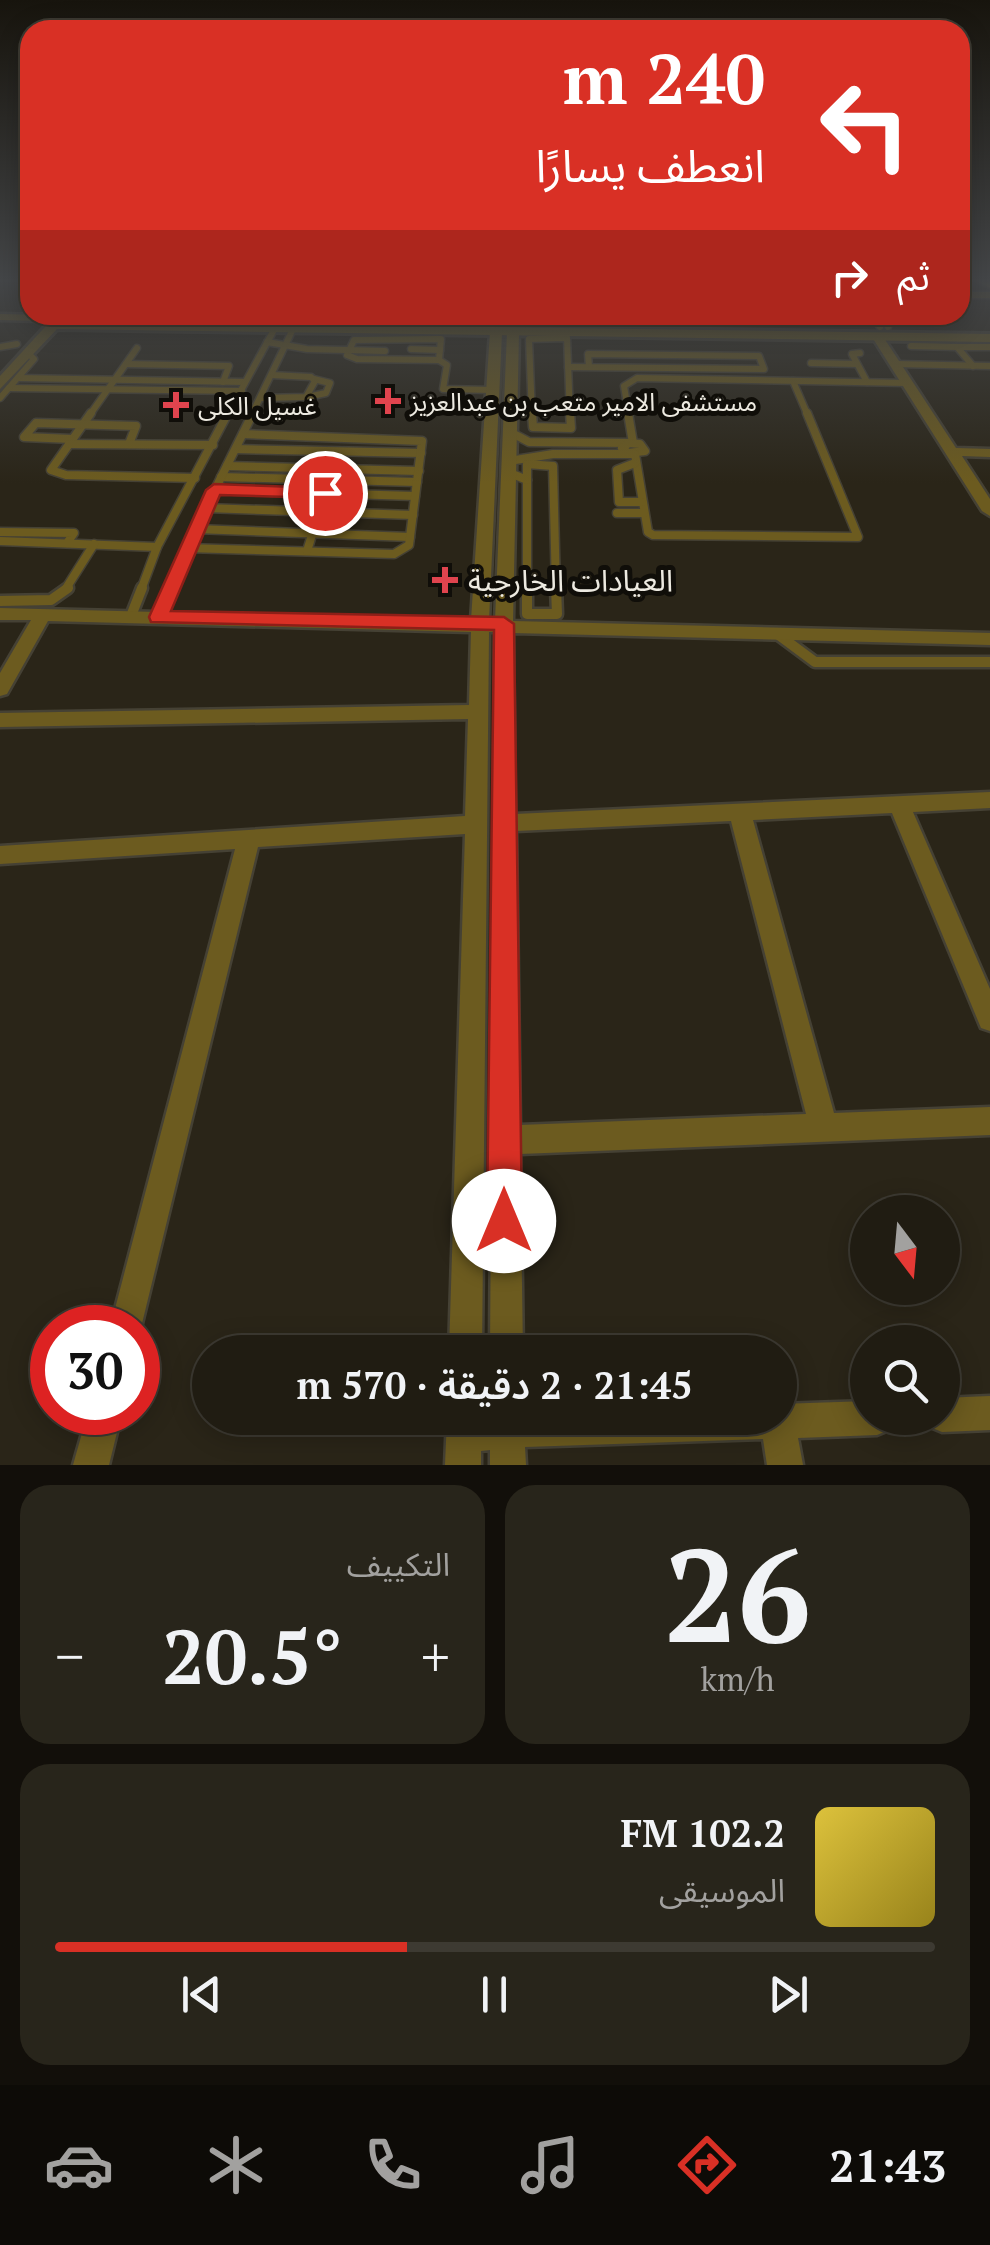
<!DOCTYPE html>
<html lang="ar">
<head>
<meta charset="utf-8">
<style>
  body { margin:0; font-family:"PT Serif","Noto Sans Arabic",serif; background:#28251b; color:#f1f3f6; direction:rtl; height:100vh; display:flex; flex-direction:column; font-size:38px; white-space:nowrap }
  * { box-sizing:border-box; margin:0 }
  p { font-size:32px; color:#a2a19f }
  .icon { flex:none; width:55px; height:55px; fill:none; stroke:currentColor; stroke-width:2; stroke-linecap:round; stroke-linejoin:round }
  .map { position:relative; height:1465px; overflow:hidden; direction:ltr }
  .panel { display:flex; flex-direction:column; gap:20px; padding:20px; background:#120f0a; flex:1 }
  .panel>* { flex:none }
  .guide { position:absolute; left:20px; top:20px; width:950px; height:305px; border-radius:30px; box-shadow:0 5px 25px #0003,0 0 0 2px #3d3a32; direction:rtl; background:#d93025; color:#fff; overflow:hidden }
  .needle { width:65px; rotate:164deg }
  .fabs { position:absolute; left:850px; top:1195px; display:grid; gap:20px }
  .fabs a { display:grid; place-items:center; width:110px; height:110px; border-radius:50%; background:#201c12; box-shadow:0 5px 25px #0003,0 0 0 2px #3d3a32; font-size:50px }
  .speed { position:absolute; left:30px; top:1305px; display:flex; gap:20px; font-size:50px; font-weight:700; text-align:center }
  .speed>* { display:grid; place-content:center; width:130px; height:130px; border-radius:50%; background:#201c12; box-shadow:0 5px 25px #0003,0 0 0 2px #3d3a32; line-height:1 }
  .speed .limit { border:15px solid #d22; background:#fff; color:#111 }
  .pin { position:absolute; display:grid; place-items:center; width:85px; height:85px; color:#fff; margin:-42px; border:5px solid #fff; border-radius:50%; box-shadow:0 2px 10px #0007 }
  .me { position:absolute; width:110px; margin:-55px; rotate:0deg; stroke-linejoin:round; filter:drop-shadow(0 0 8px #0008) }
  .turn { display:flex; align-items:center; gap:35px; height:210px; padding:0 40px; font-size:45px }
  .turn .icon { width:130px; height:130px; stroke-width:2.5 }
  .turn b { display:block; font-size:70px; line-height:85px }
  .then { display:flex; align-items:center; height:95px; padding:0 40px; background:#0003; gap:20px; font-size:38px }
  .big { font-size:75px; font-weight:600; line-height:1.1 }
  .panel .card { flex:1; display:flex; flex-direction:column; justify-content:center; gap:15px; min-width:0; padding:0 35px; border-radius:30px; background:#28251b }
  .panel .dial { align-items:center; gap:0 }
  .dial b { font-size:130px; line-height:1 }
  .song { display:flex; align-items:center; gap:30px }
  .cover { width:120px; height:120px; border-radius:15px; background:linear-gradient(135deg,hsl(50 70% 55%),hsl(50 70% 35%)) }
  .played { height:10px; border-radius:5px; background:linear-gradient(90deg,#d93025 40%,#3d3a32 40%) }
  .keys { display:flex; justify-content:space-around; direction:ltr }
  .heat { display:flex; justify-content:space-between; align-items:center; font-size:55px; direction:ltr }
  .panel .tiles { flex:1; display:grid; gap:20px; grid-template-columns:1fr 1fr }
  .card:last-child { grid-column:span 2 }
  .trip { position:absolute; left:192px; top:1335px; width:605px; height:100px; border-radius:50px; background:#201c12; box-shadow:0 5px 25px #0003,0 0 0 2px #3d3a32; font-weight:600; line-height:100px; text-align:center; direction:rtl }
  .menu { display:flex; height:160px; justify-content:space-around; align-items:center; background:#0d0b07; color:#a2a19f }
  .menu .icon { width:70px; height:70px }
  .menu .current { color:#d93025 }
  .menu b { font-size:45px; color:#f1f3f6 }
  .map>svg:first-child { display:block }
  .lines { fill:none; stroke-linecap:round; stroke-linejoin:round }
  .service-far2-casing { stroke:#454134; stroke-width:9 }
  .service-far1-casing { stroke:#454134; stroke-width:11 }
  .service-casing { stroke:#454134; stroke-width:15 }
  .minor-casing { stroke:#454134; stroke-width:5 }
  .tertiary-casing { stroke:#454134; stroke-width:6 }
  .secondary-casing { stroke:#454134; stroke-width:4 }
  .service-far2 { stroke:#6c5b1f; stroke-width:6 }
  .service-far1 { stroke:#6c5b1f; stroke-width:8 }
  .service { stroke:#6c5b1f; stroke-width:10 }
  .minor { fill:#6c5b1f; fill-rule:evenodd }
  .tertiary { fill:#6c5b1f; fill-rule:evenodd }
  .secondary { fill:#8f792e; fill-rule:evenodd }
  .route { fill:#d93025; stroke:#8d1f18; stroke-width:2.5 }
  .health-dot { fill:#e0444e; stroke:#100e09; stroke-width:4 }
  .labels { text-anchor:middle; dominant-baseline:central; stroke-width:10; stroke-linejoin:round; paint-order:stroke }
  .far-poi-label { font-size:25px; fill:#edeae1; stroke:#100e09; text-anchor:start }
  .poi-label { font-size:30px; fill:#edeae1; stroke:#100e09; text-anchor:start }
</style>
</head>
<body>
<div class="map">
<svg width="990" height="1465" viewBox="0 0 990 1465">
  <rect width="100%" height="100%" fill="#2a2518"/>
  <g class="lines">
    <defs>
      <g id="service-far2">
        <polyline points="960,295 990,295"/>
        <polyline points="610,315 654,315"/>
        <polyline points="826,315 829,320 876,321 880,327"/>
        <polyline points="886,315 888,327"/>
        <polyline points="906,320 934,321"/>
        <polygon points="441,339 439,360 357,359 347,355 354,340"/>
        <polyline points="267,342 307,349 385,351"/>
        <polyline points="911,346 957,347"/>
        <polyline points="0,347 17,344"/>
        <polyline points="411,349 440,350"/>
        <polyline points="860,353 852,354 867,382"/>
        <polyline points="439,360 447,365 443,389 493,390"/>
        <polyline points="811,363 857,364"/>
        <polyline points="126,364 229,366 223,382"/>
        <polyline points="896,364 990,366"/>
        <polyline points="973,366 957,347 990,347"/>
        <polyline points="568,367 764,369 759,356 588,354 589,367"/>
        <polyline points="18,378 245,382"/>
        <polyline points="793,381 808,416"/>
        <polyline points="9,388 242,391"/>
        <polyline points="307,397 326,393 330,383 314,379"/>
        <polyline points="0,398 34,359 28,353"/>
        <polyline points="261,398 306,397 315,381 311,377 272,375"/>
        <polyline points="89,416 137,348"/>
        <polyline points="227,416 275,328 299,320"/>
        <polyline points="251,416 293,329 288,323"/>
        <polyline points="532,416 529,339 567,338 570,416"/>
        <polyline points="629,416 624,386 637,378 908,383"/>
      </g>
      <g id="service-far1">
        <polyline points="91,413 51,470 66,475 195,478"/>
        <polyline points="532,413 533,427 571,428 570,413"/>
        <polyline points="510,432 529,442 633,443 628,413"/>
        <polyline points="72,439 24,437 36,423 136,426 129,444"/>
        <polygon points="629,443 640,444 645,451 628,453 622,448"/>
        <polyline points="69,444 213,445"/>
        <polyline points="236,449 421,453"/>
        <polyline points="509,461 553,454 635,454 648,532 653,535 858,537 807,413"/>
        <polyline points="635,463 617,470 619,502 642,502"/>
        <polyline points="227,466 419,471"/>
        <polyline points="510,473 527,480"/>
        <polyline points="221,477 417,482"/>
        <polyline points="527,480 527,590"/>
        <polyline points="527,480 527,464 553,466 556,590"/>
        <polyline points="214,490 415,496"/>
        <polyline points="206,508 413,515"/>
        <polyline points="617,513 644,513"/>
        <polyline points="196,529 410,537"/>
        <polyline points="0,532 74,533 67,543"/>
        <polyline points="0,541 157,547"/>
        <polyline points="186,548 394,554 409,545 422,441 243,434"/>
        <polyline points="307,551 321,506"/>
        <polyline points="65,590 94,544"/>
        <polyline points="141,590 157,547 228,413"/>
        <polyline points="169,590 186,548 253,413"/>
      </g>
      <g id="service">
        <polyline points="527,588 527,614 557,614 556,588"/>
        <polyline points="0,601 51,600 68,588"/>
        <polyline points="131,616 142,588"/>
        <polyline points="159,617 170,588"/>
        <polyline points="776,633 815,662 990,662"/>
      </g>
      <g id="minor">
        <polygon points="0,314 43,315 48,318 42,321 0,320"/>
        <polygon points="668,315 680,315 681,326 673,326"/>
        <path d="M496 329 502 332 489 621H495L507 332 513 329 519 332 513 621 990 633V645L513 633 515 814 990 792V808L913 812 990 989V1031L981 1028 892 813 753 820 834 1113 990 1107V1135L520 1154 523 1352H490L495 632H489L482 1352H449L465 834 258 847 138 1340V1328H110L235 849 0 864V846L465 816 468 719 0 727V713L469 705 471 632 48 621 7 694 0 696V673L31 620H0V608L471 620 490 332ZM731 821 806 1114 520 1125 516 831Z"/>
        <polygon points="874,335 882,335 956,448 990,449 990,457 962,456 990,499 990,516 982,511 872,337"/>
        <polygon points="990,1396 990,1430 942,1432 930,1427 926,1418 942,1418 942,1398"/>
        <polygon points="868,1401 868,1418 894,1418 889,1430 877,1435 798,1438 803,1465 767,1465 763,1439 525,1447 526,1465 490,1465 490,1450 481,1451 481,1465 445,1465 447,1418 780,1418 780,1404"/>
        <polygon points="88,1412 122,1412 109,1465 73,1465"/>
      </g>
      <polygon id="tertiary" points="56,315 69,315 64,321 990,334 990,342 57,329 0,389 0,376"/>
      <polygon id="secondary" points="971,278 990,278 990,288"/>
    </defs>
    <!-- service-far2 casing -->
    <use href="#service-far2" class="service-far2-casing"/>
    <!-- service-far1 casing -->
    <use href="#service-far1" class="service-far1-casing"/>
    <!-- service casing -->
    <use href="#service" class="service-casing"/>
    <!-- minor casing -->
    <use href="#minor" class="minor-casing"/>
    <!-- tertiary casing -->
    <use href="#tertiary" class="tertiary-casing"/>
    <!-- secondary casing -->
    <use href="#secondary" class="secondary-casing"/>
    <!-- service-far2 -->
    <use href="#service-far2" class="service-far2"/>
    <!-- service-far1 -->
    <use href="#service-far1" class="service-far1"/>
    <!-- service -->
    <use href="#service" class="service"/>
    <!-- minor -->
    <use href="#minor" class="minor"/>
    <!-- tertiary -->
    <use href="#tertiary" class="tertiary"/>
    <!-- secondary -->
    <use href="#secondary" class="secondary"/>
  </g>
  <!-- sky -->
  <linearGradient id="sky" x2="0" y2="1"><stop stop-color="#17140d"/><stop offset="0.58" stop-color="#444648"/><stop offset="1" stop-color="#444648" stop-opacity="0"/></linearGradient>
  <rect width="990" height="483" fill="url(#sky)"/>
  <!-- route -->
  <polygon class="route" points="214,484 325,488 333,493 325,498 220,495 171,611 504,617 514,624 522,1221 517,1233 504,1239 492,1233 487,1221 494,630 151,622 149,617 206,490"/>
  <!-- markers -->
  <g class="health-dot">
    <path d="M383 386h10v10h10v10h-10v10h-10v-10h-10v-10h10z"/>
    <path d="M171 390h10v10h10v10h-10v10h-10v-10h-10v-10h10z"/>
    <path d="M440 565h10v10h10v10h-10v10h-10v-10h-10v-10h10z"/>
  </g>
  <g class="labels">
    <!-- far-poi labels -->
    <g class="far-poi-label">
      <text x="410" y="401">مستشفى الامير متعب بن عبدالعزيز</text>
      <text x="198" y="405">غسيل الكلى</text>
    </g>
    <!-- poi labels -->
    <g class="poi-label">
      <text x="468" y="580">العيادات الخارجية</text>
    </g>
  </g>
</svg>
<div class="fabs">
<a><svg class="needle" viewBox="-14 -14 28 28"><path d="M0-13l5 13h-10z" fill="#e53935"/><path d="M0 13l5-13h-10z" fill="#a2a19f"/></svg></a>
<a><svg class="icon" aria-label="search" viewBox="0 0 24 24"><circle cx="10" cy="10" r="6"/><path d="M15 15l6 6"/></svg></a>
</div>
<div class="speed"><div class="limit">30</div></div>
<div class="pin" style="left:325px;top:493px;background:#d93025"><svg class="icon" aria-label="arrive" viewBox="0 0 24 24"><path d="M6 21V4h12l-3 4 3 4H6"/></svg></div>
<svg class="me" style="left:504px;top:1221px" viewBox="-20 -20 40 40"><circle r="19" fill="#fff"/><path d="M0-13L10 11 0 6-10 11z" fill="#d93025"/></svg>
<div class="trip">21:45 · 2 دقيقة · 570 m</div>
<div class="guide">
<div class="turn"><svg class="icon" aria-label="left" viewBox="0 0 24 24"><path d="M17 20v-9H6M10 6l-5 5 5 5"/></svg><div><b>240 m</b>انعطف يسارًا</div></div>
<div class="then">ثم<svg class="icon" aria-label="right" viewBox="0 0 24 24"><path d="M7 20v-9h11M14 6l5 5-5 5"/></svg></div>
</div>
</div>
<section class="panel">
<div class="tiles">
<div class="card dial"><b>26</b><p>km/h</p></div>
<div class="card"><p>التكييف</p>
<div class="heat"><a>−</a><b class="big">20.5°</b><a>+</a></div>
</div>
<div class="card">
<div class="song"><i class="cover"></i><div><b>102.2 FM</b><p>الموسيقى</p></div></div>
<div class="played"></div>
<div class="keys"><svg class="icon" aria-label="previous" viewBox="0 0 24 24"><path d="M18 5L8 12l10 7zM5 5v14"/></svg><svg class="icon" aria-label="pause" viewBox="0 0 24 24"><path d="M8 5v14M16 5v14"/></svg><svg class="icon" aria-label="next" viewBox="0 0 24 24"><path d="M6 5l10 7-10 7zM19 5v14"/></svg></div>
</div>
</div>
</section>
<nav class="menu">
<b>21:43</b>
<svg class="icon current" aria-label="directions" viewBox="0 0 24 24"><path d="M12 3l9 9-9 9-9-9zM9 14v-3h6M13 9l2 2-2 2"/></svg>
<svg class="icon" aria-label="music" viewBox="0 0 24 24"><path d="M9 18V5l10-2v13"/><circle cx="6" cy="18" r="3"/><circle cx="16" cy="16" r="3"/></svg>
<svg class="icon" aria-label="phone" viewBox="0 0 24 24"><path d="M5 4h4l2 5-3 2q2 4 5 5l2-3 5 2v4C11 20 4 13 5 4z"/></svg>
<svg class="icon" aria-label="climate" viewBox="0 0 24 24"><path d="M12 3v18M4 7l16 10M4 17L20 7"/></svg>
<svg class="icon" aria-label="car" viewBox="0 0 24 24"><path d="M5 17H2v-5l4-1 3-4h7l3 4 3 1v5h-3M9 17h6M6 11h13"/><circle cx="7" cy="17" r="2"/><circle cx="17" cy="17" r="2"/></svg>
</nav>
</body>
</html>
